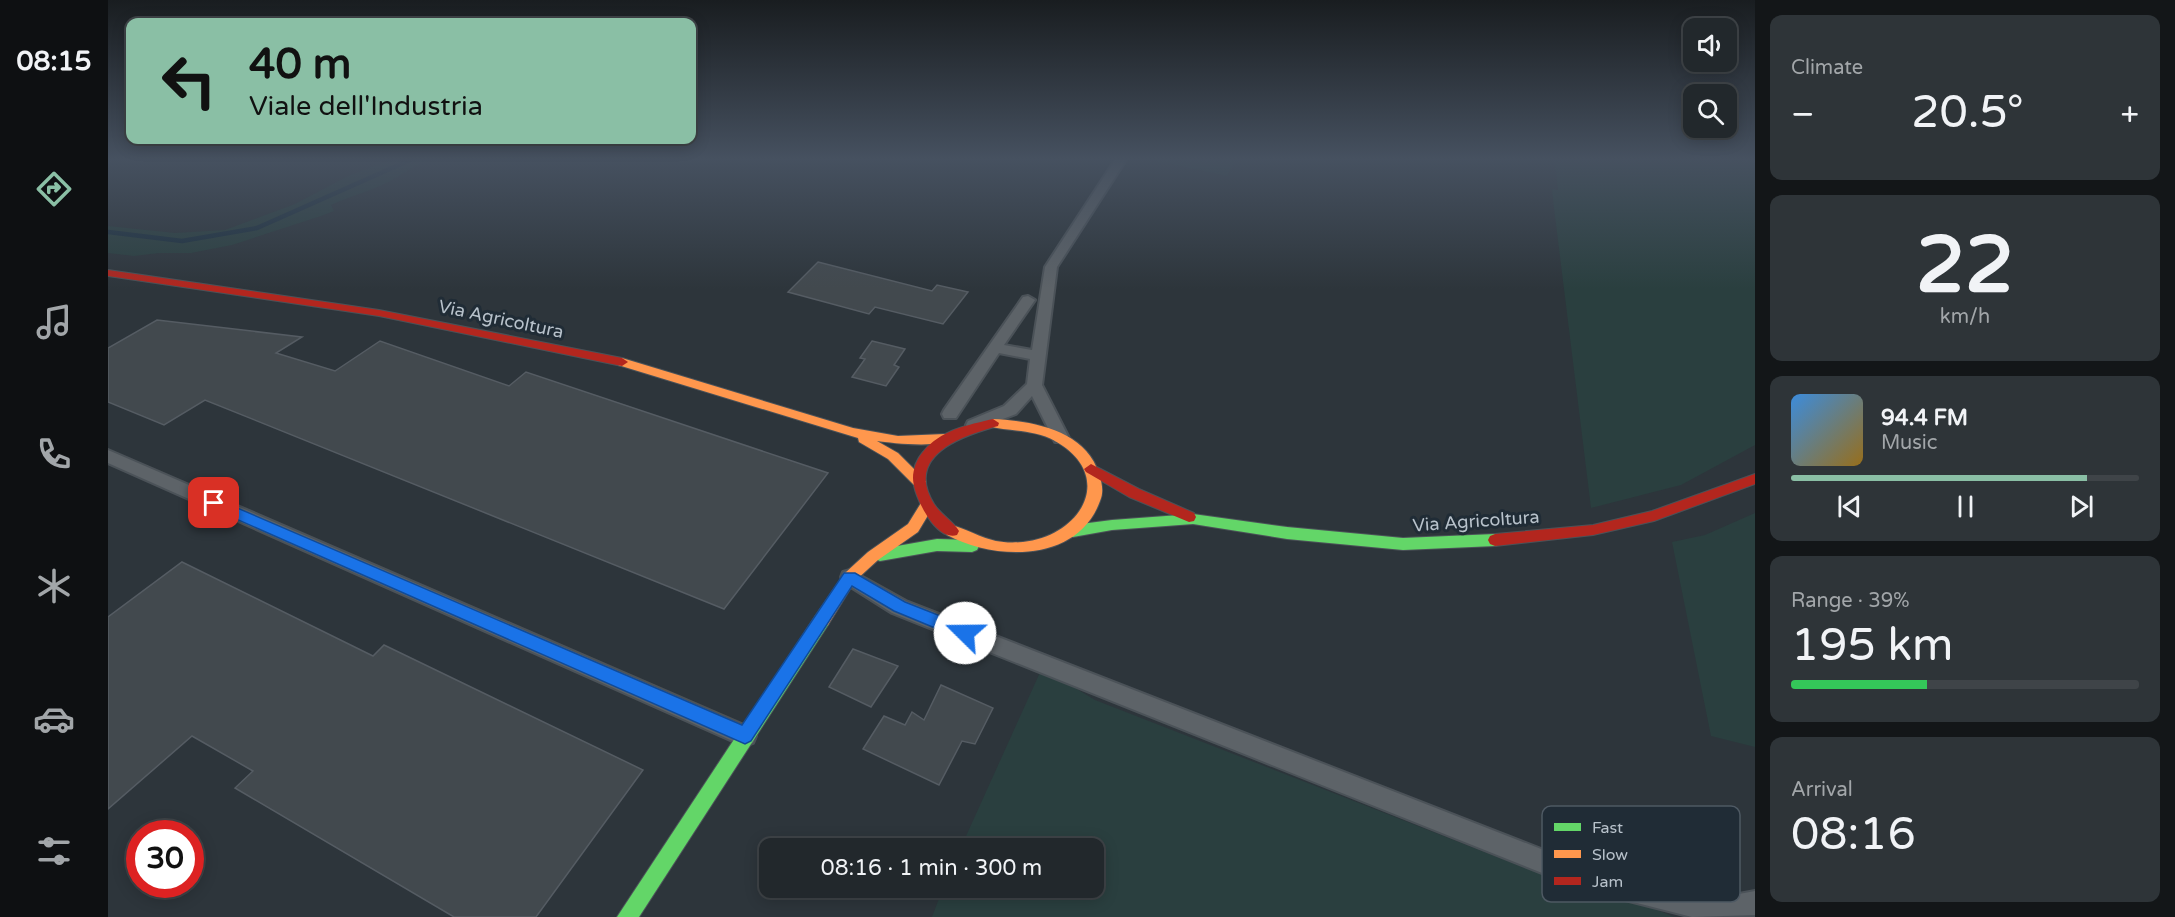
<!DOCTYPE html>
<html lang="en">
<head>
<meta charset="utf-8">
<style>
  body { margin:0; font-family:"Varela Round",sans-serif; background:#2e3438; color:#f1f3f6; height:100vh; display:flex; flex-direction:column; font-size:22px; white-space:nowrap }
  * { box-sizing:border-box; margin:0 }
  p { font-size:20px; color:#a2a6a9 }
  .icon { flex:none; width:33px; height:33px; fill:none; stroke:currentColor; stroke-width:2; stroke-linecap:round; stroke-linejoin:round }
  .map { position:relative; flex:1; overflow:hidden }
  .panel { display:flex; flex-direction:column; gap:15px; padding:15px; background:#131618; width:420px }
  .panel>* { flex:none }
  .hud { position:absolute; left:18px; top:18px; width:570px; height:126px; border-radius:12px; box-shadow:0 3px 15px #0003,0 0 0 2px #3f4448; background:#8abfa5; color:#111; overflow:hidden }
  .tools { position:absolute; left:1575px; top:18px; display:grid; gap:12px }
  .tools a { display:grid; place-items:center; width:54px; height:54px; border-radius:12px; background:#22282c; box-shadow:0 3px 15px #0003,0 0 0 2px #3f4448; font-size:30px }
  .speed { position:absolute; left:18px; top:820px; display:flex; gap:12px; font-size:30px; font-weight:700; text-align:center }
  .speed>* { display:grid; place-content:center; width:78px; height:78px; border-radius:50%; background:#22282c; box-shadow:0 3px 15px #0003,0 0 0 2px #3f4448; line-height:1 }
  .speed .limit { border:9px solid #d22; background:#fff; color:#111 }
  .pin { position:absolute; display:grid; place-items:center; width:51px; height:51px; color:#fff; margin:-26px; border-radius:12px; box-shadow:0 3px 9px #0006 }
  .me { position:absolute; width:66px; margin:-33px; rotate:292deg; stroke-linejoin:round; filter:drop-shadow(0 0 4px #0008) }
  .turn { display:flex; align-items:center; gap:21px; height:126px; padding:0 24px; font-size:27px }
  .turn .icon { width:78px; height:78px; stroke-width:2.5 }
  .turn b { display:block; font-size:42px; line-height:51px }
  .big { font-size:45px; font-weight:600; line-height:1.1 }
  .panel .card { flex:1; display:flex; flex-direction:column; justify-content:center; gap:9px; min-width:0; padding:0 21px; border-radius:12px; background:#2e3438 }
  .panel .dial { align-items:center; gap:0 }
  .dial b { font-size:78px; line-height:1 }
  .song { display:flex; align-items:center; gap:18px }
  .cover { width:72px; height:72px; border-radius:9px; background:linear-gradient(135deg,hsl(210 70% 55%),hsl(40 70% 35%)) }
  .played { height:6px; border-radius:3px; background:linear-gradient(90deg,#8abfa5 85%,#3f4448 85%) }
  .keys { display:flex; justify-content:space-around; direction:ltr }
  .heat { display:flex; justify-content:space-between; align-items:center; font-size:33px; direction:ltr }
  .charge { height:9px; border-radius:4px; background:linear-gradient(90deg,#34c759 39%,#3f4448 0) }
  .trip { position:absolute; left:651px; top:838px; width:345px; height:60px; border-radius:12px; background:#22282c; box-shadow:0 3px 15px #0003,0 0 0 2px #3f4448; font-weight:600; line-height:60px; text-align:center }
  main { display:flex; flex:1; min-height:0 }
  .tabs { display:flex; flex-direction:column; width:108px; justify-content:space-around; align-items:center; background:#0e1012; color:#a2a6a9 }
  .tabs .icon { width:42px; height:42px }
  .tabs .selected { color:#8abfa5 }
  .tabs b { font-size:27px; color:#f1f3f6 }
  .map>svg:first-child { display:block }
  .green { fill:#2a3f3f }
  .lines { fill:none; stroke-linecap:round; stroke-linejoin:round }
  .stream { stroke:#1c303f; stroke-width:4.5 }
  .building { fill:#42494e; stroke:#555c63; stroke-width:1.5 }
  .street-casing { stroke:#4b5258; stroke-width:4 }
  .fast-casing { stroke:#4b5258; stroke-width:2 }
  .slow-casing { stroke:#4b5258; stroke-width:2 }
  .jam-casing { stroke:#4b5258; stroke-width:2 }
  .street { fill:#5d6368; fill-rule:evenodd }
  .fast { fill:#63d668; fill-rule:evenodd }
  .slow { fill:#ff974d; fill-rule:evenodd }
  .jam { fill:#b3261e; fill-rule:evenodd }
  .route { fill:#1a73e8; stroke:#114b97; stroke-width:1.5 }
  .labels { text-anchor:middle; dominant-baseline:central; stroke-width:6; stroke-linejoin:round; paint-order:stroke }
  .street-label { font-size:18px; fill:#b8c2cb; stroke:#202c36 }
  .key { fill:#202c36; stroke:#4e5963; stroke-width:1.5 }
  .key-label { font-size:16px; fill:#b8c2cb }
</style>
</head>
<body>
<main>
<nav class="tabs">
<b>08:15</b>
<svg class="icon selected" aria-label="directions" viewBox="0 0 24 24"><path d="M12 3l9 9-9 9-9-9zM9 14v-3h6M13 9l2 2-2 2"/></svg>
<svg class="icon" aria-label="music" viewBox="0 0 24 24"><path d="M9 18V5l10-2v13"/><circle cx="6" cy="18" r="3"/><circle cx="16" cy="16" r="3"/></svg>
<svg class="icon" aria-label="phone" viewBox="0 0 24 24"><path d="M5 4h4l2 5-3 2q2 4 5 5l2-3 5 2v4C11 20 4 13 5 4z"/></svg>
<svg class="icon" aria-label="climate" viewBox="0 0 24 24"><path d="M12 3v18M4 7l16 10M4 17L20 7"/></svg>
<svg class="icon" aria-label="car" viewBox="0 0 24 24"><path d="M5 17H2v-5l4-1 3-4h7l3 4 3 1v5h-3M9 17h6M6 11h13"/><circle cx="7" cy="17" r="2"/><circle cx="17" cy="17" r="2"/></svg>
<svg class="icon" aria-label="filters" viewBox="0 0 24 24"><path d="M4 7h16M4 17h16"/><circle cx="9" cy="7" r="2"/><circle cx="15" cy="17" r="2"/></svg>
</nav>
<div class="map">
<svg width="1647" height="917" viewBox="0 0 1647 917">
  <rect width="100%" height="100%" fill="#2d353b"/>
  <!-- green -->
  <g class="green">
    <path d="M282 160H322C302 166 287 181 267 188 252 194 238 198 223 205L226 211 213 216 124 245 83 253H51L26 256 0 253V226L67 233 117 230 187 204 240 176Z"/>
    <polygon points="1045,160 1128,160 1119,176"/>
    <polygon points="1447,160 1647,160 1647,445 1573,485 1483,508 1446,208 1444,189 1450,190"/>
    <polygon points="1647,513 1647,747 1603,736 1564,542 1597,535"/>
    <polygon points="934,668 987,700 1492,897 1540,906 1566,917 824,917 835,888 986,888 986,849 850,849 852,844 854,845"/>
  </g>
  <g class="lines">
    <!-- stream -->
    <polyline class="stream" points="0,232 74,241 149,228 302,160"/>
  </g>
  <!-- building -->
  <g class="building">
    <polygon points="710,262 824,291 829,285 860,292 835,324 767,307 761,314 680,292"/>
    <polygon points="49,320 194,337 168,353 227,371 272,341 401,386 418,372 720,473 616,609 97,400 56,425 0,402 0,348"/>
    <polygon points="764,341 797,349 786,365 791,367 778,386 744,377 757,359 752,358"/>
    <polygon points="74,562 265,656 276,645 535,770 428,917 346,917 127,788 145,771 84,736 0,809 0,617"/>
    <polygon points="745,649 790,666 763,707 721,687"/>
    <polygon points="833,685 885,708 867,744 854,741 831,785 755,749 776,716 797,725 804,712 816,720"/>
  </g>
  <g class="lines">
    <defs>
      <g id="street">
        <polygon points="1007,160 1018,160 949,267 934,385 961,438 959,442 947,442 924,396 908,414 866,430 860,429 858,425 860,421 896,406 919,384 922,359 891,353 848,418 836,418 834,414 836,410 915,297 920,296 927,300 896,345 924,350 937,267"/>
        <polygon points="0,450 645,729 648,736 645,743 637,746 629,743 0,463"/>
        <polygon points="742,570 798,601 1474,865 1564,889 1615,897 1647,891 1647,915 1584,917 1474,889 784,613 735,582 733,577 735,572"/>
      </g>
      <g id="fast">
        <polygon points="1085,514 1179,527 1295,538 1387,534 1392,536 1394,540 1392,544 1387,546 1295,550 1179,539 1085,524 1004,530 965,537 960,535 958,531 960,527 965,525 1004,520"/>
        <polygon points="829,539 864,540 869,542 871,546 869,550 864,552 829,551 772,561 767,559 764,555 767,551 772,549"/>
        <polygon points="714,613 720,615 722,620 720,625 531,917 509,917 708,615"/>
      </g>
      <g id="slow">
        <path d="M514 358 745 428 790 436 837 434 844 438C834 449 784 443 769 441L790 453 816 479 818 482 811 487 806 485 780 459 751 442 750 438 510 365 508 362Z"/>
        <path d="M885 419C924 421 978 430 991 474 994 483 996 492 992 501 970 563 887 561 839 535L837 531 839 527 844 525C872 534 882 545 915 542 973 536 1009 476 947 441 926 429 903 432 880 426L879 423Z"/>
        <polygon points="818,502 823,503 825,507 810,532 770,560 747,581 720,625 714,627 708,625 706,620 708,615 737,573 760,552 800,524 813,503"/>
      </g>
      <g id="jam">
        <polygon points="0,270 271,310 514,358 520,362 514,366 271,316 0,276"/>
        <path d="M885 419 891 423 890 426C854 436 796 455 826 504 833 515 845 521 851 531L849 535C828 542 805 496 805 478 805 469 809 459 815 452 832 430 860 425 885 419Z"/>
        <polygon points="983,464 1031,489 1086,513 1088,517 1086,521 1081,522 1021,497 978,472 976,469"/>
        <polygon points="1647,474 1647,484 1546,521 1485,535 1387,546 1382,544 1380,540 1382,536 1387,534 1485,525 1544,511"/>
      </g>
    </defs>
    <!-- street casing -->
    <use href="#street" class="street-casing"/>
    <!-- fast casing -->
    <use href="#fast" class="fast-casing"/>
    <!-- slow casing -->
    <use href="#slow" class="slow-casing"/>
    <!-- jam casing -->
    <use href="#jam" class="jam-casing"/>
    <!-- street -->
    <use href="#street" class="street"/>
    <!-- fast -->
    <use href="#fast" class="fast"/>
    <!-- slow -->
    <use href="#slow" class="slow"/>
    <!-- jam -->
    <use href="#jam" class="jam"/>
  </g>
  <!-- sky -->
  <linearGradient id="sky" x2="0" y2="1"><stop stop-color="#191d20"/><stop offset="0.55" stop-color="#465160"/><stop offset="1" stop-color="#465160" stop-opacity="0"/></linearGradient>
  <rect width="1647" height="289" fill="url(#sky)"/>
  <!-- route -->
  <polygon class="route" points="106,498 634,725 736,573 747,573 797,602 863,628 865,633 863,638 857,640 851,638 786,611 744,586 643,741 637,744 101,507 99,503 101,499"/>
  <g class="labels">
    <!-- street labels -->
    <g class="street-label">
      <text transform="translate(393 319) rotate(12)">Via Agricoltura</text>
      <text transform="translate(1368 521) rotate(-4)">Via Agricoltura</text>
    </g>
  </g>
  <!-- legend -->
  <rect x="1434" y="806" width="198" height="96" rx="9" class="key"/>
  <rect x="1446" y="823" width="27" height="8" fill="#63d668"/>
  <rect x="1446" y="850" width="27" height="8" fill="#ff974d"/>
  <rect x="1446" y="877" width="27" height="8" fill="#b3261e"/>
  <g class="key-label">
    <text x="1484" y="833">Fast</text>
    <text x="1484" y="860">Slow</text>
    <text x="1484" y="887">Jam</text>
  </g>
</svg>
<div class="tools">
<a><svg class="icon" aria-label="sound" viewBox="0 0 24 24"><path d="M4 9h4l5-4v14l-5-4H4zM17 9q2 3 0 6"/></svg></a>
<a><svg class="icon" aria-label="search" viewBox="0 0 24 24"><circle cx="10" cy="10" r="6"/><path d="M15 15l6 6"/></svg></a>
</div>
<div class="speed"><div class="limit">30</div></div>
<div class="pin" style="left:106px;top:503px;background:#d93025"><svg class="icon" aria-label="arrive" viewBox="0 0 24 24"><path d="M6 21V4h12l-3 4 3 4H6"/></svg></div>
<svg class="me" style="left:857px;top:633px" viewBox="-20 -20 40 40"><circle r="19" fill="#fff"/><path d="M0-13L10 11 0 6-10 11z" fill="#1a73e8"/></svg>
<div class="trip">08:16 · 1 min · 300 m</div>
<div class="hud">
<div class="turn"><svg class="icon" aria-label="left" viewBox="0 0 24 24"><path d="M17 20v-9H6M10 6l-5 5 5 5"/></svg><div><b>40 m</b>Viale dell'Industria</div></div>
</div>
</div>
<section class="panel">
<div class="card"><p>Climate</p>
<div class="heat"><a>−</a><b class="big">20.5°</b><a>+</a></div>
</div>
<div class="card dial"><b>22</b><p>km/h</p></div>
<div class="card">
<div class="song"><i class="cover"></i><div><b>94.4 FM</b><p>Music</p></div></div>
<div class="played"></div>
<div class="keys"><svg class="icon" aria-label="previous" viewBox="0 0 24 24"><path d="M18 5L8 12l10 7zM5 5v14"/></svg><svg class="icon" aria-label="pause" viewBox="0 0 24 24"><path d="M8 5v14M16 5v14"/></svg><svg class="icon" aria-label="next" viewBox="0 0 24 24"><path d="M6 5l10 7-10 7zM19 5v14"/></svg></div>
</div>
<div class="card"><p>Range · 39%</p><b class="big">195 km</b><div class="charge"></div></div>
<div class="card"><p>Arrival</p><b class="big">08:16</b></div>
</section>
</main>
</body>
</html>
